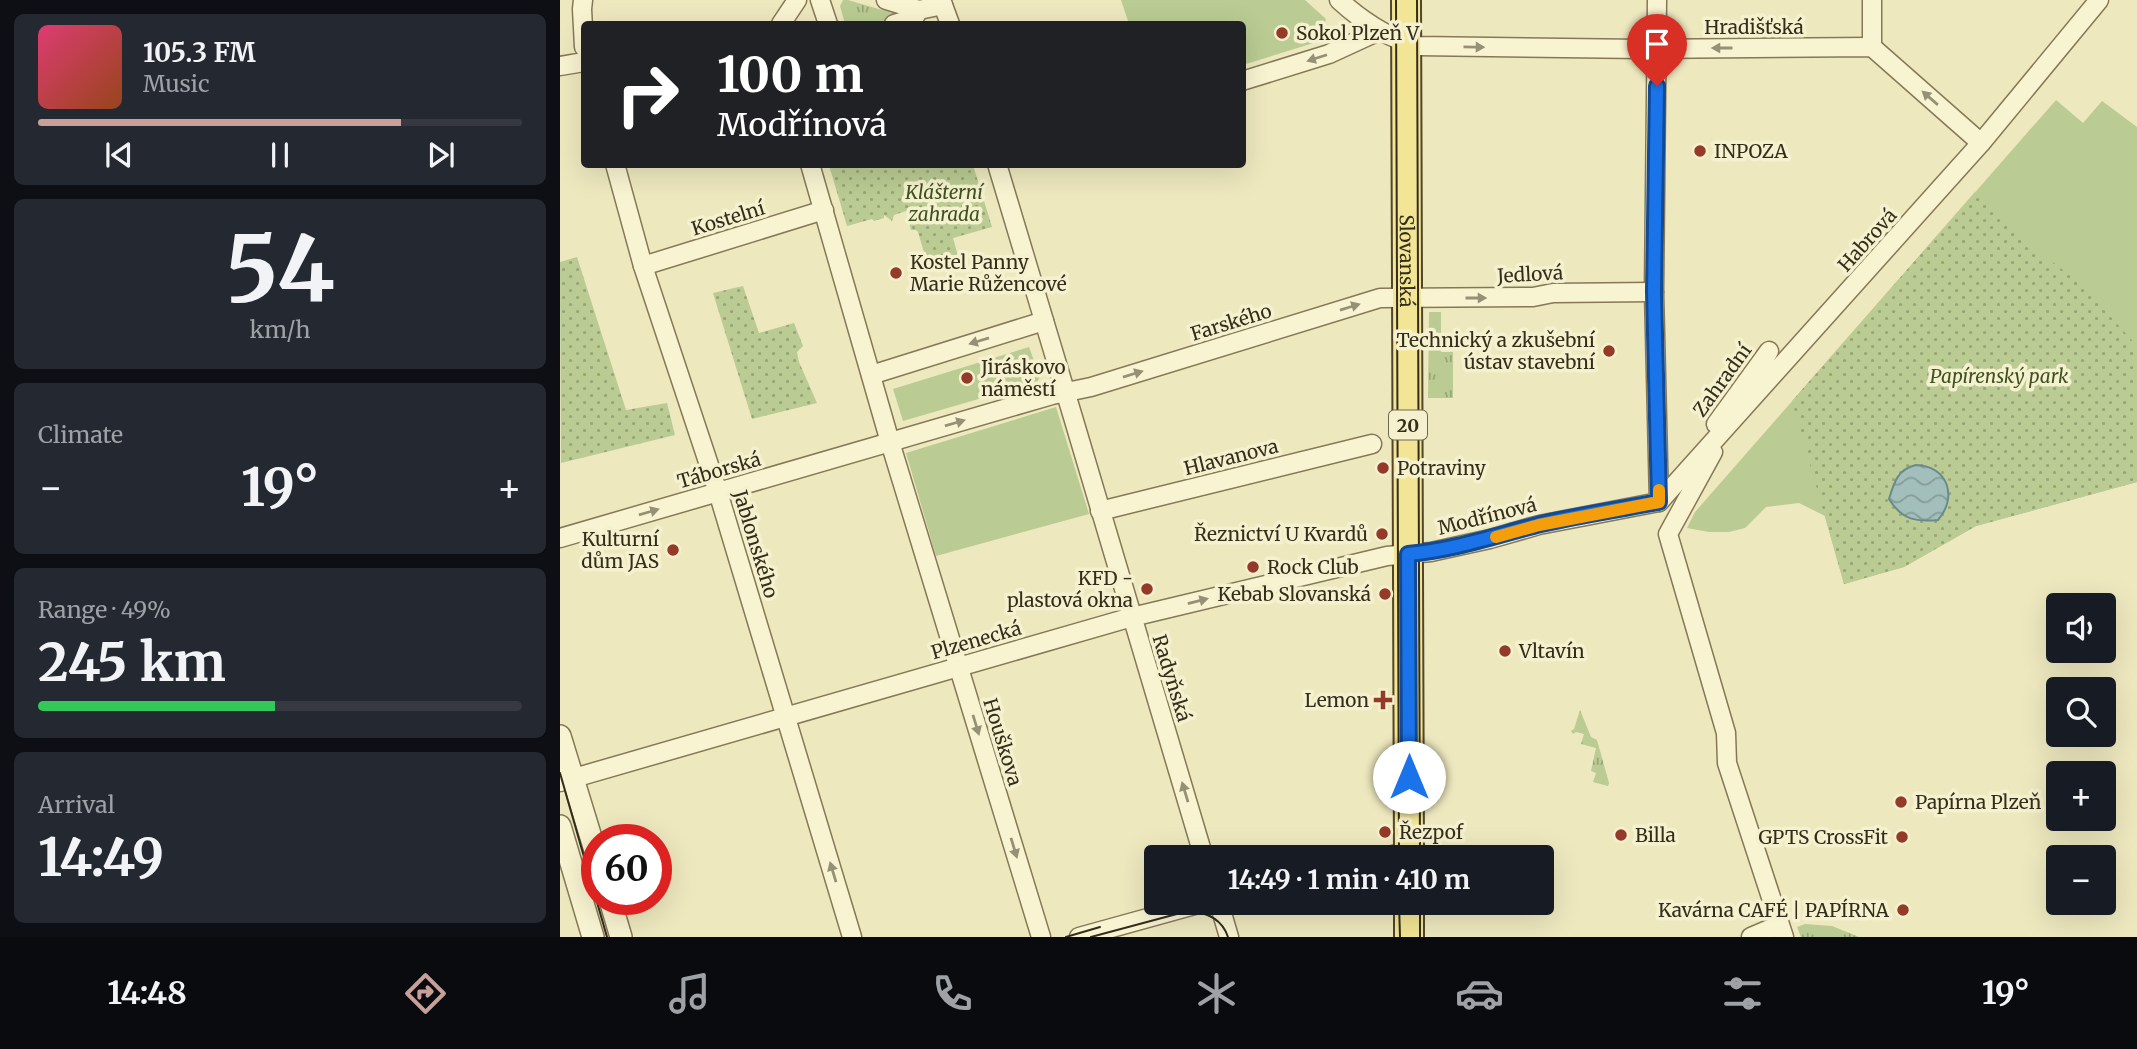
<!DOCTYPE html>
<html lang="en">
<head>
<meta charset="utf-8">
<style>
  body { margin:0; font-family:Merriweather,serif; background:#242831; color:#f1f3f6; height:100vh; display:flex; flex-direction:column; font-size:26px; white-space:nowrap }
  * { box-sizing:border-box; margin:0 }
  p { font-size:23px; color:#9ea1a6 }
  .icon { flex:none; width:38px; height:38px; fill:none; stroke:currentColor; stroke-width:2; stroke-linecap:round; stroke-linejoin:round }
  .map { position:relative; flex:1; overflow:hidden }
  .side { display:flex; flex-direction:column; gap:14px; padding:14px; background:#0d0f14; width:560px }
  .side>* { flex:none }
  .top-card { position:absolute; left:21px; top:21px; width:665px; height:147px; border-radius:7px; box-shadow:0 7px 28px #0002; background:#202124; color:#fff; overflow:hidden }
  .fabs { position:absolute; left:1486px; top:593px; display:grid; gap:14px }
  .fabs a { display:grid; place-items:center; width:70px; height:70px; border-radius:7px; background:#171b24; box-shadow:0 7px 28px #0002; font-size:35px }
  .speed { position:absolute; left:21px; top:824px; display:flex; gap:14px; font-size:35px; font-weight:700; text-align:center }
  .speed>* { display:grid; place-content:center; width:91px; height:91px; border-radius:50%; background:#171b24; box-shadow:0 7px 28px #0002; line-height:1 }
  .speed .limit { border:10px solid #d22; background:#fff; color:#111 }
  .pin { position:absolute; display:grid; place-items:center; width:60px; height:60px; color:#fff; margin:-72px -30px; border-radius:50% 50% 50% 0; rotate:-45deg; box-shadow:0 0 7px #0007 }
  .pin .icon { rotate:45deg }
  .me { position:absolute; width:77px; margin:-38px; rotate:0deg; stroke-linejoin:round; filter:drop-shadow(0 0 5px #0008) }
  .turn { display:flex; align-items:center; gap:24px; height:147px; padding:0 21px; font-size:32px }
  .turn .icon { width:91px; height:91px; stroke-width:2.5 }
  .turn b { display:block; font-size:49px; line-height:60px }
  .big { font-size:52px; font-weight:700; line-height:1.1 }
  .side .tile { flex:1; display:flex; flex-direction:column; justify-content:center; gap:10px; min-width:0; padding:0 24px; border-radius:10px; background:#242831 }
  .side .dial { align-items:center; gap:0 }
  .dial b { font-size:91px; line-height:1 }
  .song { display:flex; align-items:center; gap:21px }
  .cover { width:84px; height:84px; border-radius:10px; background:linear-gradient(135deg,hsl(340 70% 55%),hsl(20 70% 35%)) }
  .played { height:7px; border-radius:4px; background:linear-gradient(90deg,#c7a099 75%,#363941 75%) }
  .keys { display:flex; justify-content:space-around; direction:ltr }
  .heat { display:flex; justify-content:space-between; align-items:center; font-size:38px; direction:ltr }
  .charge { height:10px; border-radius:5px; background:linear-gradient(90deg,#34c759 49%,#363941 0) }
  .trip { position:absolute; left:584px; top:845px; width:410px; height:70px; border-radius:7px; background:#171b24; box-shadow:0 7px 28px #0002; font-weight:700; line-height:70px; text-align:center }
  .menu { display:flex; height:112px; justify-content:space-around; align-items:center; background:#090b0e; color:#9ea1a6 }
  .menu .icon { width:49px; height:49px }
  .menu .active { color:#c7a099 }
  .menu b { font-size:32px; color:#f1f3f6 }
  main { display:flex; flex:1; min-height:0 }
  .map>svg:first-child { display:block }
  .grass { fill:url(#grass-tufts) }
  .park { fill:#bacb93 }
  .garden { fill:url(#garden-dots); fill-rule:evenodd }
  .water { fill:url(#water-waves); stroke:#698c8a; stroke-width:2 }
  .lines { fill:none; stroke-linecap:round; stroke-linejoin:round }
  .minor-casing { stroke:#867857; stroke-width:21 }
  .tertiary-casing { stroke:#867857; stroke-width:24 }
  .primary-casing { stroke:#53452c; stroke-width:32 }
  .minor { stroke:#f8f4d1; stroke-width:18 }
  .tertiary { stroke:#f8f4d1; stroke-width:21 }
  .primary { stroke:#f2e595; stroke-width:28 }
  .tram { stroke:#352d1c; stroke-width:2 }
  .oneway { fill:#969076 }
  .route-casing { stroke:#114b97; stroke-width:18 }
  .route { stroke:#1a73e8; stroke-width:12 }
  .slow { stroke:#f59e0b; stroke-width:12 }
  .poi-dot { fill:#943a28; stroke:#f5f1ce; stroke-width:2.5 }
  .labels { text-anchor:middle; dominant-baseline:central; stroke-width:7; stroke-linejoin:round; paint-order:stroke }
  .shield { fill:#f5f1ce; stroke:#6f6851; stroke-width:2 }
  .shield-label { font-size:18px; font-weight:bold; fill:#352d1c }
  .street-label { font-size:19px; fill:#352d1c; stroke:#f5f1ce }
  .poi-label { font-size:19px; fill:#352d1c; stroke:#f5f1ce; text-anchor:start }
  .park-label { font-size:19px; font-style:italic; fill:#3d5122; stroke:#f5f1ce }
</style>
</head>
<body>
<main>
<section class="side">
<div class="tile">
<div class="song"><i class="cover"></i><div><b>105.3 FM</b><p>Music</p></div></div>
<div class="played"></div>
<div class="keys"><svg class="icon" aria-label="previous" viewBox="0 0 24 24"><path d="M18 5L8 12l10 7zM5 5v14"/></svg><svg class="icon" aria-label="pause" viewBox="0 0 24 24"><path d="M8 5v14M16 5v14"/></svg><svg class="icon" aria-label="next" viewBox="0 0 24 24"><path d="M6 5l10 7-10 7zM19 5v14"/></svg></div>
</div>
<div class="tile dial"><b>54</b><p>km/h</p></div>
<div class="tile"><p>Climate</p>
<div class="heat"><a>−</a><b class="big">19°</b><a>+</a></div>
</div>
<div class="tile"><p>Range · 49%</p><b class="big">245 km</b><div class="charge"></div></div>
<div class="tile"><p>Arrival</p><b class="big">14:49</b></div>
</section>
<div class="map">
<svg width="1577" height="937" viewBox="0 0 1577 937">
  <defs>
    <pattern id="grass-tufts" width="24" height="20" patternUnits="userSpaceOnUse" patternTransform="scale(1.75)"><rect width="24" height="20" fill="#bacb93"/><path d="M3 7l-1-3M5 7V3M7 7l1-3M15 17l-1-3M17 17v-4M19 17l1-3" fill="none" stroke="#98a577"/></pattern>
    <pattern id="garden-dots" width="8" height="8" patternUnits="userSpaceOnUse" patternTransform="scale(1.75)"><rect width="8" height="8" fill="#bacb93"/><path d="M2 2h.1M6 6h.1" fill="none" stroke="#98a577" stroke-width="1.8" stroke-linecap="round"/></pattern>
    <pattern id="water-waves" width="16" height="10" patternUnits="userSpaceOnUse" patternTransform="scale(1.75)"><rect width="16" height="10" fill="#a2bfbc"/><path d="M0 5q4-4 8 0t8 0" fill="none" stroke="#859c98"/></pattern>
  </defs>
  <rect width="100%" height="100%" fill="#ede8be"/>
  <!-- grass -->
  <g class="grass">
    <path d="M283 0H288L339 15C325 27 303 24 285 24L280 6Z"/>
    <polygon points="869,312 881,312 881,352 893,352 893,398 868,398"/>
    <polygon points="1020,710 1031,737 1037,740 1049,783 1048,786 1033,782 1036,773 1031,771 1036,748 1021,744 1024,734 1016,732 1013,734 1011,731 1014,729"/>
    <polygon points="1245,924 1272,926 1299,937 1241,937 1237,927"/>
  </g>
  <!-- park -->
  <g class="park">
    <polygon points="561,0 745,0 766,19 760,41 683,65 682,24 569,24"/>
    <polygon points="1496,100 1523,123 1542,101 1577,127 1577,482 1416,526 1344,567 1284,584 1265,516 1239,503 1206,507 1185,528 1169,532 1149,532 1127,528 1135,512"/>
    <polygon points="469,347 480,377 477,382 343,421 333,389"/>
    <polygon points="496,407 529,514 376,556 346,453"/>
  </g>
  <!-- garden -->
  <g class="garden">
    <polygon points="269,165 413,165 432,227 393,238 398,256 365,266 363,263 366,259 358,232 356,230 351,230 346,211 334,215 332,221 324,215 324,218 314,221 312,219 287,226"/>
    <path d="M1415 192 1442 221 1524 287 1577 346V482L1416 526 1344 567 1284 584 1232 401ZM1357 465H1367L1380 472 1384 513 1378 520 1361 521Z"/>
    <polygon points="17,257 66,410 107,403 115,435 1,463 0,262"/>
    <polygon points="183,286 199,333 234,323 243,346 237,352 239,362 257,403 192,419 153,293"/>
  </g>
  <!-- water -->
  <path class="water" d="M1356 465C1388 466 1398 497 1378 520 1356 522 1342 520 1329 499 1334 482 1338 469 1356 465Z"/>
  <g class="lines">
    <defs>
      <g id="minor">
        <polyline points="23,0 22,9 24,47"/>
        <polyline points="260,0 268,24"/>
        <polyline points="326,0 359,10 383,5"/>
        <polyline points="378,0 383,5 390,24"/>
        <path d="M779 0C802 21 827 38 858 46L1082 49 1312 47 1421 143"/>
        <polyline points="1097,0 1094,292 1099,502 1102,498"/>
        <polyline points="1312,0 1312,47"/>
        <polyline points="221,24 237,0"/>
        <polyline points="334,24 354,18 359,10"/>
        <polyline points="0,66 24,62"/>
        <polyline points="682,81 769,54 819,31"/>
        <polyline points="55,164 83,266 158,492 292,937"/>
        <polyline points="250,164 330,442 481,937"/>
        <path d="M437 164C507 395 575 627 644 858"/>
        <polyline points="83,266 264,210"/>
        <polyline points="311,375 484,321"/>
        <polyline points="1156,424 1209,351 1184,397"/>
        <polyline points="1153,452 1108,534 1166,733 1167,763 1224,937"/>
        <polyline points="540,511 812,444"/>
        <polyline points="0,538 492,395 531,387 820,298 973,297 993,293 1094,292"/>
        <polyline points="0,782 572,617 827,556 871,552 930,539 979,525 1099,502 1421,143 1539,0"/>
        <polyline points="821,858 849,851"/>
        <polyline points="659,903 669,937"/>
        <polyline points="519,937 642,903"/>
        <polyline points="1191,937 1219,925"/>
      </g>
      <g id="tertiary">
        <polyline points="0,736 37,857"/>
        <polyline points="0,826 33,937"/>
        <polyline points="50,900 61,937"/>
      </g>
      <g id="primary">
        <path id="s1" d="M846 0 849 858"/>
        <polyline points="849,903 849,937"/>
      </g>
    </defs>
    <!-- minor casing -->
    <use href="#minor" class="minor-casing"/>
    <!-- tertiary casing -->
    <use href="#tertiary" class="tertiary-casing"/>
    <!-- primary casing -->
    <use href="#primary" class="primary-casing"/>
    <!-- minor -->
    <use href="#minor" class="minor"/>
    <!-- tertiary -->
    <use href="#tertiary" class="tertiary"/>
    <!-- primary -->
    <use href="#primary" class="primary"/>
    <!-- tram -->
    <g class="tram">
      <polyline points="836,0 839,858"/>
      <polyline points="857,0 860,858"/>
      <polyline points="0,773 47,937"/>
      <polyline points="839,903 840,937"/>
      <polyline points="506,937 540,927"/>
      <path d="M531 937 628 911C646 912 662 919 668 937"/>
      <polyline points="860,937 860,903"/>
    </g>
  </g>
  <!-- one-way arrows -->
  <defs><path id="oneway-solid" d="M-6-.8H1V-3.2L6.5 0L1 3.2V.8H-6Z" transform="scale(1.75)"/></defs>
  <g class="oneway">
    <use href="#oneway-solid" transform="translate(914 47) rotate(1)"/>
    <use href="#oneway-solid" transform="translate(1162 48) rotate(180)"/>
    <use href="#oneway-solid" transform="translate(757 58) rotate(162)"/>
    <use href="#oneway-solid" transform="translate(1370 98) rotate(-139)"/>
    <use href="#oneway-solid" transform="translate(916 298)"/>
    <use href="#oneway-solid" transform="translate(790 307) rotate(-17)"/>
    <use href="#oneway-solid" transform="translate(419 341) rotate(163)"/>
    <use href="#oneway-solid" transform="translate(573 374) rotate(-17)"/>
    <use href="#oneway-solid" transform="translate(395 423) rotate(-16)"/>
    <use href="#oneway-solid" transform="translate(89 512) rotate(-16)"/>
    <use href="#oneway-solid" transform="translate(638 601) rotate(-14)"/>
    <use href="#oneway-solid" transform="translate(416 725) rotate(73)"/>
    <use href="#oneway-solid" transform="translate(625 792) rotate(-107)"/>
    <use href="#oneway-solid" transform="translate(454 848) rotate(73)"/>
    <use href="#oneway-solid" transform="translate(273 872) rotate(-107)"/>
  </g>
  <g class="lines">
    <defs>
      <path id="route" d="M849 777 848 554C894 550 937 535 981 524 1020 515 1060 509 1099 502L1094 292 1097 86"/>
    </defs>
    <!-- route casing -->
    <use href="#route" class="route-casing"/>
    <!-- route -->
    <use href="#route" class="route"/>
    <!-- slow -->
    <polyline class="slow" points="936,537 979,525 1099,502 1099,490"/>
  </g>
  <!-- markers -->
  <g class="poi-dot">
    <circle cx="722" cy="33" r="7"/>
    <circle cx="1140" cy="151" r="7"/>
    <circle cx="336" cy="273" r="7"/>
    <circle cx="1049" cy="351" r="7"/>
    <circle cx="407" cy="378" r="7"/>
    <circle cx="823" cy="468" r="7"/>
    <circle cx="822" cy="534" r="7"/>
    <circle cx="113" cy="550" r="7"/>
    <circle cx="693" cy="567" r="7"/>
    <circle cx="587" cy="589" r="7"/>
    <circle cx="825" cy="594" r="7"/>
    <circle cx="945" cy="651" r="7"/>
    <path d="M819.5 689.5h7v7h7v7h-7v7h-7v-7h-7v-7h7z"/>
    <circle cx="1341" cy="802" r="7"/>
    <circle cx="825" cy="832" r="7"/>
    <circle cx="1061" cy="835" r="7"/>
    <circle cx="1342" cy="837" r="7"/>
    <circle cx="1343" cy="910" r="7"/>
  </g>
  <g class="labels">
    <!-- shield labels -->
    <rect class="shield" x="829" y="410.5" width="38" height="29" rx="5"/>
    <g class="shield-label">
      <text x="848" y="425">20</text>
    </g>
    <!-- street labels -->
    <g class="street-label">
      <text x="1194" y="27">Hradišťská</text>
      <text transform="translate(168 218) rotate(-17)">Kostelní</text>
      <text transform="translate(1307 240) rotate(-48)">Habrová</text>
      <text stroke="none"><textPath href="#s1" startOffset="261">Slovanská</textPath></text>
      <text transform="translate(970 274) rotate(-3)">Jedlová</text>
      <text transform="translate(671 322) rotate(-17)">Farského</text>
      <text transform="translate(1162 380) rotate(-54)">Zahradní</text>
      <text transform="translate(671 457) rotate(-14)">Hlavanova</text>
      <text transform="translate(159 470) rotate(-16)">Táborská</text>
      <text transform="translate(927 516) rotate(-14)">Modřínová</text>
      <text transform="translate(196 544) rotate(73)">Jablonského</text>
      <text transform="translate(416 640) rotate(-16)">Plzenecká</text>
      <text transform="translate(612 678) rotate(73)">Radyňská</text>
      <text transform="translate(443 742) rotate(73)">Houškova</text>
    </g>
    <!-- poi labels -->
    <g class="poi-label">
      <text x="736" y="33">Sokol Plzeň V</text>
      <text x="1154" y="151">INPOZA</text>
      <text x="350" y="262">Kostel Panny<tspan x="350" dy="22">Marie Růžencové</tspan></text>
      <text x="1035" y="340" text-anchor="end">Technický a zkušební<tspan x="1035" dy="22">ústav stavební</tspan></text>
      <text x="421" y="367">Jiráskovo<tspan x="421" dy="22">náměstí</tspan></text>
      <text x="837" y="468">Potraviny</text>
      <text x="808" y="534" text-anchor="end">Řeznictví U Kvardů</text>
      <text x="99" y="539" text-anchor="end">Kulturní<tspan x="99" dy="22">dům JAS</tspan></text>
      <text x="707" y="567">Rock Club</text>
      <text x="573" y="578" text-anchor="end">KFD -<tspan x="573" dy="22">plastová okna</tspan></text>
      <text x="811" y="594" text-anchor="end">Kebab Slovanská</text>
      <text x="959" y="651">Vltavín</text>
      <text x="809" y="700" text-anchor="end">Lemon</text>
      <text x="1355" y="802">Papírna Plzeň</text>
      <text x="839" y="832">Řezpof</text>
      <text x="1075" y="835">Billa</text>
      <text x="1328" y="837" text-anchor="end">GPTS CrossFit</text>
      <text x="1329" y="910" text-anchor="end">Kavárna CAFÉ | PAPÍRNA</text>
    </g>
    <!-- park labels -->
    <g class="park-label">
      <text x="384" y="192">Klášterní<tspan x="384" dy="22">zahrada</tspan></text>
      <text x="1439" y="376">Papírenský park</text>
    </g>
  </g>
</svg>
<div class="fabs">
<a><svg class="icon" aria-label="sound" viewBox="0 0 24 24"><path d="M4 9h4l5-4v14l-5-4H4zM17 9q2 3 0 6"/></svg></a>
<a><svg class="icon" aria-label="search" viewBox="0 0 24 24"><circle cx="10" cy="10" r="6"/><path d="M15 15l6 6"/></svg></a>
<a>+</a>
<a>−</a>
</div>
<div class="speed"><div class="limit">60</div></div>
<div class="pin" style="left:1097px;top:86px;background:#d93025"><svg class="icon" aria-label="arrive" viewBox="0 0 24 24"><path d="M6 21V4h12l-3 4 3 4H6"/></svg></div>
<svg class="me" style="left:849px;top:777px" viewBox="-20 -20 40 40"><circle r="19" fill="#fff"/><path d="M0-13L10 11 0 6-10 11z" fill="#1a73e8"/></svg>
<div class="trip">14:49 · 1 min · 410 m</div>
<div class="top-card">
<div class="turn"><svg class="icon" aria-label="right" viewBox="0 0 24 24"><path d="M7 20v-9h11M14 6l5 5-5 5"/></svg><div><b>100 m</b>Modřínová</div></div>
</div>
</div>
</main>
<nav class="menu">
<b>14:48</b>
<svg class="icon active" aria-label="directions" viewBox="0 0 24 24"><path d="M12 3l9 9-9 9-9-9zM9 14v-3h6M13 9l2 2-2 2"/></svg>
<svg class="icon" aria-label="music" viewBox="0 0 24 24"><path d="M9 18V5l10-2v13"/><circle cx="6" cy="18" r="3"/><circle cx="16" cy="16" r="3"/></svg>
<svg class="icon" aria-label="phone" viewBox="0 0 24 24"><path d="M5 4h4l2 5-3 2q2 4 5 5l2-3 5 2v4C11 20 4 13 5 4z"/></svg>
<svg class="icon" aria-label="climate" viewBox="0 0 24 24"><path d="M12 3v18M4 7l16 10M4 17L20 7"/></svg>
<svg class="icon" aria-label="car" viewBox="0 0 24 24"><path d="M5 17H2v-5l4-1 3-4h7l3 4 3 1v5h-3M9 17h6M6 11h13"/><circle cx="7" cy="17" r="2"/><circle cx="17" cy="17" r="2"/></svg>
<svg class="icon" aria-label="filters" viewBox="0 0 24 24"><path d="M4 7h16M4 17h16"/><circle cx="9" cy="7" r="2"/><circle cx="15" cy="17" r="2"/></svg>
<b>19°</b>
</nav>
</body>
</html>
